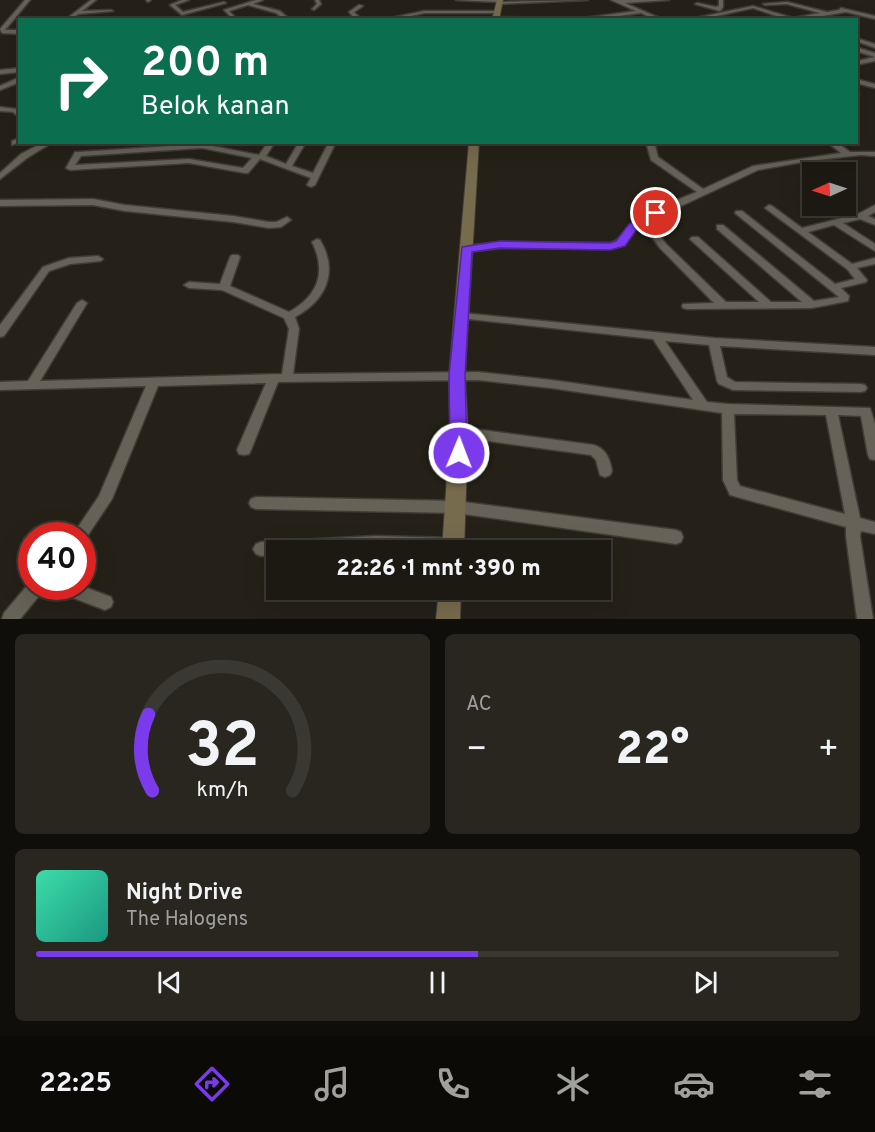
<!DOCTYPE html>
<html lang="id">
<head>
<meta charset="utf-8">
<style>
  body { margin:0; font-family:Overpass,sans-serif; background:#292620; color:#f1f3f6; height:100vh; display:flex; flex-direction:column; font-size:22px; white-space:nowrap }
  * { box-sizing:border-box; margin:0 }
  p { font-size:20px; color:#a0a09f }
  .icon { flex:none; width:33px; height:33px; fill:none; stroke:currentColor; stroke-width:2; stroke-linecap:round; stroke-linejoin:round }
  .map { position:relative; height:619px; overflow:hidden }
  .side { display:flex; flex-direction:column; gap:15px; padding:15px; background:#0f0e0a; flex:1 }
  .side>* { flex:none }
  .guide { position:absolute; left:18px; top:18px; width:840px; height:126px; border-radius:0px; box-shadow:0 6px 24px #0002,0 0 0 2px #3a3832; background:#0b6e4f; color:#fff; overflow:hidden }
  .needle { width:39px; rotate:267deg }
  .buttons { position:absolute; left:802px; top:162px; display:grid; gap:12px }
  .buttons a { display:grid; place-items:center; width:54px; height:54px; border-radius:0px; background:#1c1912; box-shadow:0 6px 24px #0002,0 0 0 2px #3a3832; font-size:30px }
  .speed { position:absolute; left:18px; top:522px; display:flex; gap:12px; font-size:30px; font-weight:700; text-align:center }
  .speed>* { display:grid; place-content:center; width:78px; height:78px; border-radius:50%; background:#1c1912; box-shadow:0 6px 24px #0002,0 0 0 2px #3a3832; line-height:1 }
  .speed .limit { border:9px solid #d22; background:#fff; color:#111 }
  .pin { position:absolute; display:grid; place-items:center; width:51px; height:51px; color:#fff; margin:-26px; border:3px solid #fff; border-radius:50%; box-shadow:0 2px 6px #0007 }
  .me { position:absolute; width:66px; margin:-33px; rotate:1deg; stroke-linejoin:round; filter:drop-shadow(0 0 4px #0008) }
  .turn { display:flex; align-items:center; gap:21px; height:126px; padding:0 24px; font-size:27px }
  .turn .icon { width:78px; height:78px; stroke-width:2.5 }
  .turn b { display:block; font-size:42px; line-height:51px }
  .big { font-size:45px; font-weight:800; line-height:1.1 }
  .side .widget { flex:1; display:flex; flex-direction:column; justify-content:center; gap:9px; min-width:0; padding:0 21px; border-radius:9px; background:#292620 }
  .side .dial { align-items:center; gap:0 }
  .dial svg { height:156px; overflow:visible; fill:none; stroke:#3a3832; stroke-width:7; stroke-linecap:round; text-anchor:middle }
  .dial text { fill:#f1f3f6; stroke:none }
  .song { display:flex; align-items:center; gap:18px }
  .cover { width:72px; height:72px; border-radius:9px; background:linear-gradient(135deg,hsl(160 70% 55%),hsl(170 70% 35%)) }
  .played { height:6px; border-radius:3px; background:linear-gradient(90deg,#7c3aed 55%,#3a3832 55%) }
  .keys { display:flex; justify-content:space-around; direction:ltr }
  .heat { display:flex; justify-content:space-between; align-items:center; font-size:33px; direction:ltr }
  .side .tiles { flex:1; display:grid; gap:15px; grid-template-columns:1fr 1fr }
  .widget:last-child { grid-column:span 2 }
  .trip { position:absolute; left:266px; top:540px; width:345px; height:60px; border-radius:0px; background:#1c1912; box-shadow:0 6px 24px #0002,0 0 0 2px #3a3832; font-weight:800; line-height:60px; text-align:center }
  .menu { display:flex; height:96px; justify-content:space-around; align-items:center; background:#0b0a07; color:#a0a09f }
  .menu .icon { width:42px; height:42px }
  .menu .selected { color:#7c3aed }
  .menu b { font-size:27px; color:#f1f3f6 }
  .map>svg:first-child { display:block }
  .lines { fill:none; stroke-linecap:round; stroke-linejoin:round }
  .street-casing { stroke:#403d36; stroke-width:3 }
  .secondary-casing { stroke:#403d36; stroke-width:2 }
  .street { fill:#666258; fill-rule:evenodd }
  .secondary { fill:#776b4d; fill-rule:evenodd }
  .route { fill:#7c3aed; stroke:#51269a; stroke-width:1.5 }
</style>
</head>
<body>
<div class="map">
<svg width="875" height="619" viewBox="0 0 875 619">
  <rect width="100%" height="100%" fill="#252118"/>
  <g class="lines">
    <defs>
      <g id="street">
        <polygon points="25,0 30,0 5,30 20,30 20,34 2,33 0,29"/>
        <polygon points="91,0 96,0 82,11 111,10 113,11 78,14 71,20 65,20"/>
        <polygon points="146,0 151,0 148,2"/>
        <polygon points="182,0 189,0 175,5 183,12 224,2 226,3 182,15 170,5"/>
        <polygon points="256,0 263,0 253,4 280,11 288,18 284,19 276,13 248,5 229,11 234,16 235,20 229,20 230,16 224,10"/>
        <polygon points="315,0 319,0 321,4 314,10 312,9 317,4"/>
        <polygon points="456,0 501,0 501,2 588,0 499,4 497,2"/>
        <polygon points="611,0 669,0 625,3 664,20 656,20 641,13 588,20 568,20 636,11"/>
        <polygon points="719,0 723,0 723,7 720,11 695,4 697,3 716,7 719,6"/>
        <polygon points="787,2 827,12 839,10 841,8 875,16 875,19 846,12 799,20 788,20 753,8 698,20 686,20 753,6 793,18 820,13 787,4 765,5 763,4"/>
        <polygon points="359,5 363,6 354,12 362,20 356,20 349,12"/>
        <polygon points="424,11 497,11 499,12 497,13 424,13 393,20 381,20"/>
        <polygon points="495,17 556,18 558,20 493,20"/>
        <polygon points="856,38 875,44 875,48 856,41"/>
        <polygon points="856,47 875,53 875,57 856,51"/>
        <polygon points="875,57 875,61 856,65 856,61"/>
        <polygon points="20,68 20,72 0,74 0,70"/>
        <polygon points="20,77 20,82 0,90 0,86"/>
        <polygon points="856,79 875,84 875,88 856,83"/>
        <polygon points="856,92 859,93 859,95 856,96"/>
        <polygon points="0,107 17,109 20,111 20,118 13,112 0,111"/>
        <polygon points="20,138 20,142 21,142 12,145 12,141"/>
        <polygon points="44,142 53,142 27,158 0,179 0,173 21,154"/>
        <path d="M268 142H275L266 156 286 164 299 142H306L292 166 313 173 329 142H336L315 185 311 187 307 185 311 178 260 159 248 173H245L189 163 70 170 66 168 75 152H78L202 144 259 155ZM202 148 252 158 243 168 189 159 75 165 81 156Z"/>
        <path d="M646 142H654L658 157 703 189 753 166 841 153 827 142H836L850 152H875V156L861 155 808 161 758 170 649 221 666 244 726 302H759L692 241 690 239 692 237H698L771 302H802L717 229V225H723L814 301 839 297 735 213 736 211H742L835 284 855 279 847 269 765 208 769 205 772 206 802 228 858 214 875 205V212L868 216 875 219V225L860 219 843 223 875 244V251L834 225 808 232 852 264 875 258V264L857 268 867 280 866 282 841 288 849 296 848 301 812 308 687 309 683 308 682 306 683 304 714 303 660 248 643 225 636 229 624 245 610 249 500 248 466 252 461 249 466 246 500 242 610 243C621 240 622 232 631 224 649 209 675 201 697 192L651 160Z"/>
        <polygon points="93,199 125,205 233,216 269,222 276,222 287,217 291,220 281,227 269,228 233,222 125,211 93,205 0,206 0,200"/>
        <path d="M317 239 320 240C339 272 326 300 295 317L299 329 293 374 478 372 551 380 693 400 653 339 459 318 458 316 463 313 714 338 875 347V355L720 346 727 377 735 382 861 384 865 385 867 388 865 391 861 392 733 390 719 384 717 381 709 345 665 341 707 402 728 404 870 408 875 424V460L870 459 868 455 861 416 838 415 860 518 875 522V534L861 531 860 536 873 619H857L846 536V527L730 495 723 480 722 413 551 388 478 380 278 382 251 450 249 454 244 455 239 454 237 450 266 383 158 386 112 499 84 541H82V536H72L99 496 146 386 0 390V382L28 381 77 303 82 300 87 303 40 381 282 374 289 329 284 318 222 290 189 288 184 285 189 282 220 284 230 257 232 255H238L240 257 230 286 289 312C318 296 327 272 312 242ZM734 414 826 415 845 514 740 486 737 480Z"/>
        <polygon points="98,256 103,259 101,261 70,264 49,271 4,336 0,337 0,325 43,267 69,258"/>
        <path d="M459 427 594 445C606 449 610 459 612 471L610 475 605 477 600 475 596 460 591 455 459 437 454 435 453 432 454 429Z"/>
        <polygon points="256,497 456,501 676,530 681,532 683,537 681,542 676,544 456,513 256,509 251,507 249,503 251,499"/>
        <polygon points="376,536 453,538 458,540 460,545 456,550 276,550 276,555 261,556 256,554 253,549 256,544 261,542"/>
        <polygon points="31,581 32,586 45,586 43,591 20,619 2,619 4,613"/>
        <polygon points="53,586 82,586 111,597 113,602 111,607 105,610 55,591"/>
      </g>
      <g id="secondary">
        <polygon points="497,0 503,0 499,20 492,20"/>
        <polygon points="469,142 479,142 465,375 468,432 464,550 442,550 450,432 449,375"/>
        <polygon points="439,590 461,590 460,619 436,619"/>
      </g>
    </defs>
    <!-- street casing -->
    <use href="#street" class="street-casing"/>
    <!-- secondary casing -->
    <use href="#secondary" class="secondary-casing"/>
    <!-- street -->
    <use href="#street" class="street"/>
    <!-- secondary -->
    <use href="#secondary" class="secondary"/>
  </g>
  <!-- route -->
  <polygon class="route" points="656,209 660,210 660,215 637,229 625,246 610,250 500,248 472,252 465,375 467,453 465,458 459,460 452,458 450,453 449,375 462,247 500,241 610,243 616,241 629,224"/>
</svg>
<div class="buttons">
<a><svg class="needle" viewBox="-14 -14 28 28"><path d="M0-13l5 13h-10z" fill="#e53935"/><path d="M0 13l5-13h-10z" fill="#a0a09f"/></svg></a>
</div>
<div class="speed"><div class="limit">40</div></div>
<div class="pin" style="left:656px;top:213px;background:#d93025"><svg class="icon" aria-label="arrive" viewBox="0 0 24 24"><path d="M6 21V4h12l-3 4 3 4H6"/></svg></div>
<svg class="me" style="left:459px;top:453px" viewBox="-20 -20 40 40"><circle r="17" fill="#7c3aed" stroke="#fff" stroke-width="3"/><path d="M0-11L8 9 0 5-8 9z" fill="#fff"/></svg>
<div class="trip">22:26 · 1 mnt · 390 m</div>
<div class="guide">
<div class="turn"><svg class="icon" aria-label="right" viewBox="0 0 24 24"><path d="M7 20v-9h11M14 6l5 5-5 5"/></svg><div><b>200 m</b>Belok kanan</div></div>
</div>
</div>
<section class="side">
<div class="tiles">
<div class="widget dial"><svg viewBox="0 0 100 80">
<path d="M14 69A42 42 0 1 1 86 69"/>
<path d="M14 69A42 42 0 0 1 12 30" stroke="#7c3aed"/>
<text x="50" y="56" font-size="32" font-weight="700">32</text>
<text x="50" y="72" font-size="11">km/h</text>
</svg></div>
<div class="widget"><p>AC</p>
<div class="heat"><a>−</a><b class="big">22°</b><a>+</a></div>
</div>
<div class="widget">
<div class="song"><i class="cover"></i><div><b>Night Drive</b><p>The Halogens</p></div></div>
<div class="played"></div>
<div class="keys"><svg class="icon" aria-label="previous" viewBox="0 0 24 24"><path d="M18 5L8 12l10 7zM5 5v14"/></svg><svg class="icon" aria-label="pause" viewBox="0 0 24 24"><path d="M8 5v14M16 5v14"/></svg><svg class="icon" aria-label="next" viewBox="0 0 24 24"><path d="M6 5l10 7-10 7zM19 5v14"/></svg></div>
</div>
</div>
</section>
<nav class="menu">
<b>22:25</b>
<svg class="icon selected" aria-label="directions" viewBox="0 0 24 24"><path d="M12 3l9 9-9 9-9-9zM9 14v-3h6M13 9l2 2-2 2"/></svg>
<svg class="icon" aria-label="music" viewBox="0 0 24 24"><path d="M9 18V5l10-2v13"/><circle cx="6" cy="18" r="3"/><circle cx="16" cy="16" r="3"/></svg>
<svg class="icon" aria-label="phone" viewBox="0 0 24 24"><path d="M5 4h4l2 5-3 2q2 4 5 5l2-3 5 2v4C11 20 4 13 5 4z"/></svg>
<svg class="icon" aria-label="climate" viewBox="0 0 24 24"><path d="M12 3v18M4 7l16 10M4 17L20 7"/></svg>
<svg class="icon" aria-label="car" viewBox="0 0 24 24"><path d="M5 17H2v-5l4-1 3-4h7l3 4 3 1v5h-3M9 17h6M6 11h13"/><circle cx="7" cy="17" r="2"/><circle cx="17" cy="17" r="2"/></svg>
<svg class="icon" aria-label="filters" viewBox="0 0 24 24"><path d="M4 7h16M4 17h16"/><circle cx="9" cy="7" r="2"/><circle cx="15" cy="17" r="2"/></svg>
</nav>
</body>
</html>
